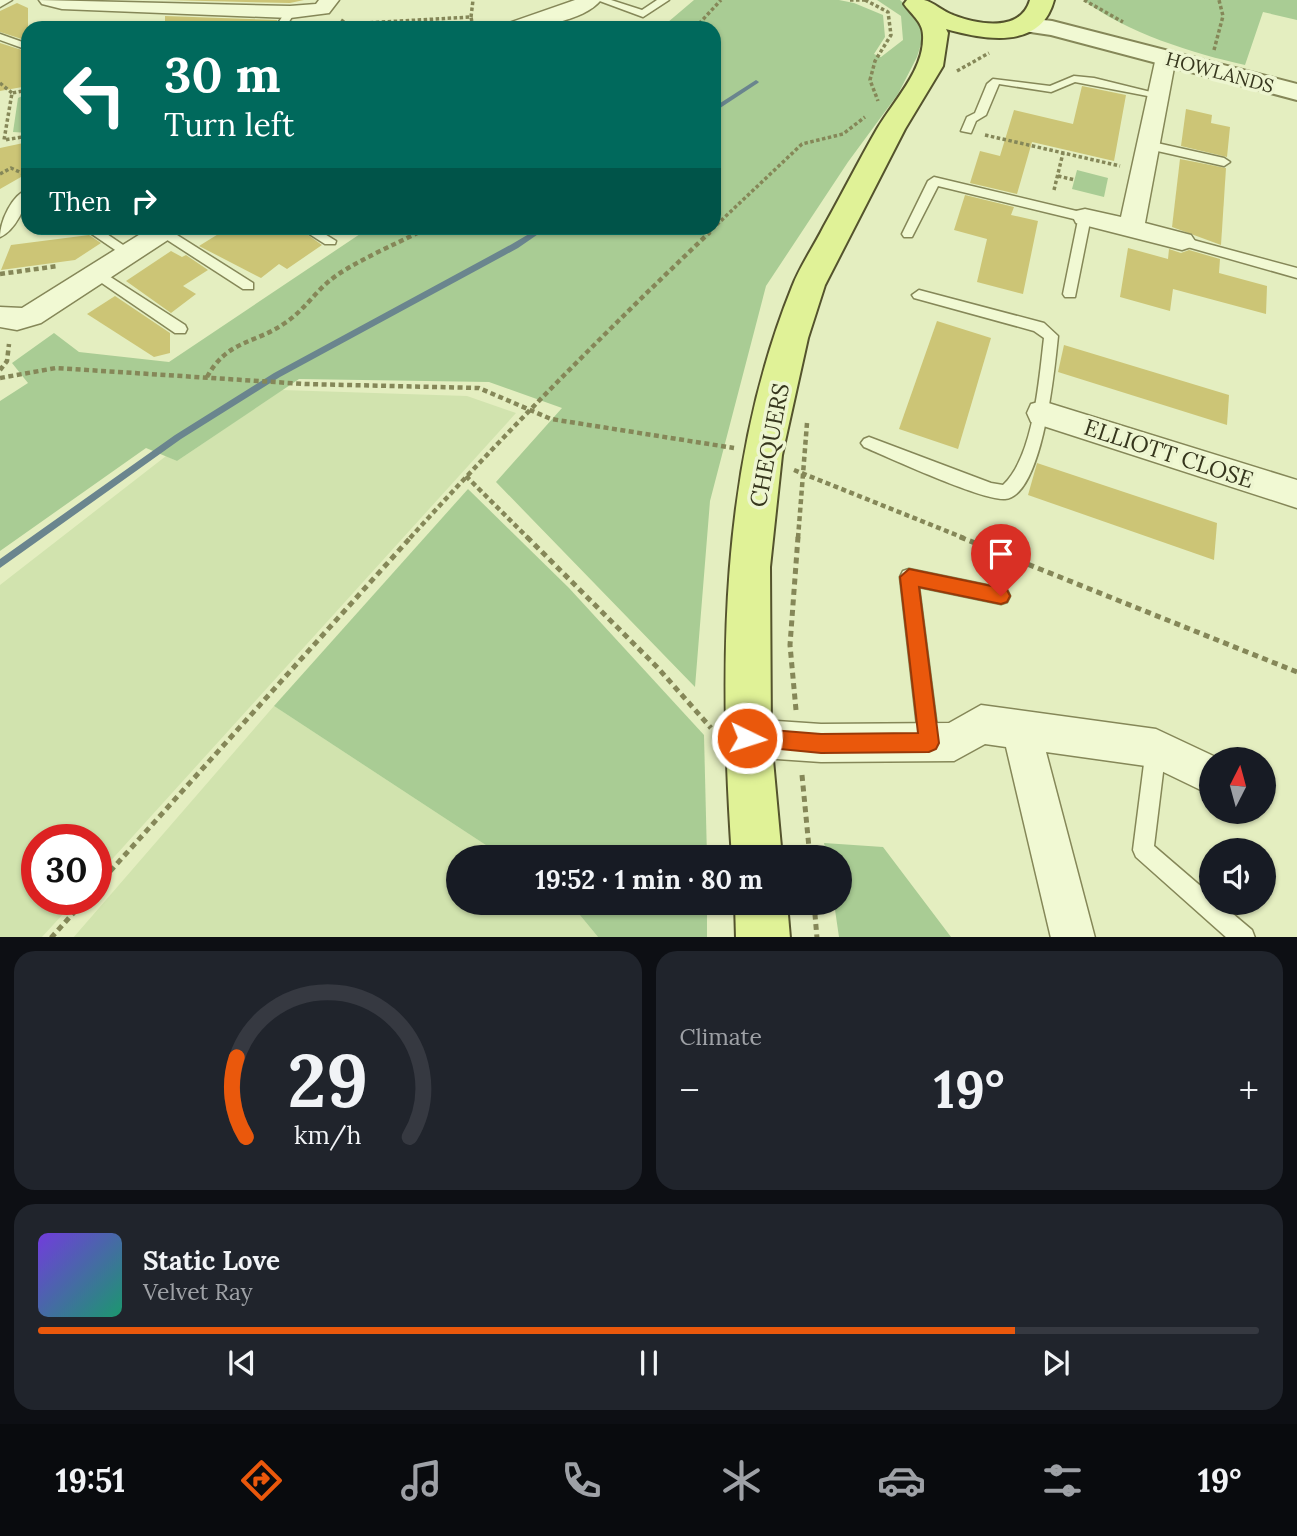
<!DOCTYPE html>
<html lang="en">
<head>
<meta charset="utf-8">
<style>
  body { margin:0; font-family:Lora,serif; background:#20242c; color:#f1f3f6; height:100vh; display:flex; flex-direction:column; font-size:26px; white-space:nowrap }
  * { box-sizing:border-box; margin:0 }
  p { font-size:23px; color:#9ea1a6 }
  .icon { flex:none; width:38px; height:38px; fill:none; stroke:currentColor; stroke-width:2; stroke-linecap:round; stroke-linejoin:round }
  .map { position:relative; height:937px; overflow:hidden }
  .details { display:flex; flex-direction:column; gap:14px; padding:14px; background:#0d0f14; flex:1 }
  .details>* { flex:none }
  .guide { position:absolute; left:21px; top:21px; width:700px; height:214px; border-radius:21px; box-shadow:0 2px 5px #0004; background:#00695c; color:#fff; overflow:hidden }
  .needle { width:46px; rotate:6deg }
  .buttons { position:absolute; left:1199px; top:747px; display:grid; gap:14px }
  .buttons a { display:grid; place-items:center; width:77px; height:77px; border-radius:50%; background:#171b24; box-shadow:0 2px 5px #0004; font-size:35px }
  .speed { position:absolute; left:21px; top:824px; display:flex; gap:14px; font-size:35px; font-weight:700; text-align:center }
  .speed>* { display:grid; place-content:center; width:91px; height:91px; border-radius:50%; background:#171b24; box-shadow:0 2px 5px #0004; line-height:1 }
  .speed .limit { border:10px solid #d22; background:#fff; color:#111 }
  .pin { position:absolute; display:grid; place-items:center; width:60px; height:60px; color:#fff; margin:-72px -30px; border-radius:50% 50% 50% 0; rotate:-45deg; box-shadow:0 0 7px #0007 }
  .pin .icon { rotate:45deg }
  .me { position:absolute; width:77px; margin:-38px; rotate:94deg; stroke-linejoin:round; filter:drop-shadow(0 0 5px #0008) }
  .turn { display:flex; align-items:center; gap:24px; height:147px; padding:0 28px; font-size:32px }
  .turn .icon { width:91px; height:91px; stroke-width:2.5 }
  .turn b { display:block; font-size:49px; line-height:60px }
  .then { display:flex; align-items:center; height:66px; padding:0 28px; background:#0003; gap:14px; font-size:26px }
  .big { font-size:52px; font-weight:700; line-height:1.1 }
  .details .widget { flex:1; display:flex; flex-direction:column; justify-content:center; gap:10px; min-width:0; padding:0 24px; border-radius:21px; background:#20242c }
  .details .dial { align-items:center; gap:0 }
  .dial svg { height:182px; overflow:visible; fill:none; stroke:#363941; stroke-width:7; stroke-linecap:round; text-anchor:middle }
  .dial text { fill:#f1f3f6; stroke:none }
  .song { display:flex; align-items:center; gap:21px }
  .cover { width:84px; height:84px; border-radius:10px; background:linear-gradient(135deg,hsl(260 70% 55%),hsl(160 70% 35%)) }
  .played { height:7px; border-radius:4px; background:linear-gradient(90deg,#ea580c 80%,#363941 80%) }
  .keys { display:flex; justify-content:space-around; direction:ltr }
  .heat { display:flex; justify-content:space-between; align-items:center; font-size:38px; direction:ltr }
  .details .tiles { flex:1; display:grid; gap:14px; grid-template-columns:1fr 1fr }
  .widget:last-child { grid-column:span 2 }
  .trip { position:absolute; left:446px; top:845px; width:406px; height:70px; border-radius:35px; background:#171b24; box-shadow:0 2px 5px #0004; font-weight:700; line-height:70px; text-align:center }
  .menu { display:flex; height:112px; justify-content:space-around; align-items:center; background:#090b0e; color:#9ea1a6 }
  .menu .icon { width:49px; height:49px }
  .menu .on { color:#ea580c }
  .menu b { font-size:32px; color:#f1f3f6 }
  .map>svg:first-child { display:block }
  .farmland { fill:#d1e3ae }
  .green { fill:#a9cc94 }
  .lines { fill:none; stroke-linecap:round; stroke-linejoin:round }
  .stream { fill:#6a858e; fill-rule:evenodd }
  .building { fill:#ccc576 }
  .service-casing { stroke:#858758; stroke-width:3 }
  .minor-casing { stroke:#858758; stroke-width:3 }
  .tertiary-casing { stroke:#858758; stroke-width:4 }
  .primary-casing { stroke:#54532d; stroke-width:4 }
  .path-far2 { stroke:#858758; stroke-width:3.5; stroke-dasharray:3.5 2.5; stroke-linecap:butt }
  .path-far1 { stroke:#858758; stroke-width:4.5; stroke-dasharray:5 3.5; stroke-linecap:butt }
  .path { stroke:#858758; stroke-width:5; stroke-dasharray:6 4.5; stroke-linecap:butt }
  .service { fill:#f1f9d3; fill-rule:evenodd }
  .minor { fill:#f1f9d3; fill-rule:evenodd }
  .tertiary { fill:#f1f9d3; fill-rule:evenodd }
  .primary { fill:#e0f297; fill-rule:evenodd }
  .route { fill:#ea580c; stroke:#983908; stroke-width:2 }
  .labels { text-anchor:middle; dominant-baseline:central; stroke-width:7; stroke-linejoin:round; paint-order:stroke }
  .far-street-label { font-size:19px; fill:#36361d; stroke:#edf5d0 }
  .street-label { font-size:23px; fill:#36361d; stroke:#edf5d0 }
</style>
</head>
<body>
<div class="map">
<svg width="1297" height="938" viewBox="0 0 1297 938">
  <rect width="100%" height="100%" fill="#e4eec0"/>
  <!-- farmland -->
  <g class="farmland">
    <polygon points="282,390 467,396 516,413 96,877 96,840 37,840 37,900 76,900 42,937 0,938 0,585 166,456 177,461"/>
    <polygon points="274,706 504,857 458,858 458,903 570,903 598,937 73,938"/>
  </g>
  <!-- green -->
  <g class="green">
    <polygon points="694,0 839,0 854,3 883,15 885,37 874,54 881,57 903,40 901,16 877,0 900,0 916,15 925,31 917,57 898,94 848,162 766,286 710,501 695,687 496,482 562,408 489,382 299,379 177,461 146,448 0,551 0,401 28,383 12,363 54,333 79,352 169,362 369,228 714,228 714,28 661,28"/>
    <path d="M1084 0H1297V20L1263 12 1245 65C1195 54 1124 32 1084 0Z"/>
    <polygon points="464,21 467,28 351,28 355,25"/>
    <polygon points="28,93 28,133 13,132 18,98"/>
    <polygon points="1077,170 1108,178 1104,197 1072,189"/>
    <polygon points="468,489 569,588 704,735 707,857 504,857 274,706"/>
    <polygon points="824,843 883,847 951,937 839,937 834,903 840,903 840,858 827,857"/>
    <polygon points="570,903 707,903 707,937 598,937"/>
  </g>
  <g class="lines">
    <!-- stream -->
    <g class="stream">
      <polygon points="756,80 759,82 758,83 714,112 714,107"/>
      <polygon points="539,228 547,228 518,248 280,377 181,439 0,568 0,559 175,435 274,373 512,244"/>
    </g>
  </g>
  <!-- building -->
  <g class="building">
    <polygon points="165,0 304,0 290,3"/>
    <polygon points="17,3 28,8 28,41 0,32 0,11"/>
    <polygon points="165,16 277,20 279,28 287,28 293,20 289,28 165,28"/>
    <polygon points="0,43 28,52 28,86 0,91"/>
    <polygon points="1082,86 1126,95 1114,161 1032,142 1017,194 970,183 980,151 1000,156 1014,110 1073,124"/>
    <polygon points="1186,109 1212,115 1211,123 1230,127 1227,157 1181,146"/>
    <polygon points="28,142 28,173 0,189 0,148"/>
    <polygon points="1180,159 1226,168 1221,245 1172,227"/>
    <polygon points="965,195 1014,207 1011,215 1038,221 1023,294 977,282 987,239 954,230"/>
    <polygon points="228,228 298,228 322,245 287,269 279,264 261,278 199,246"/>
    <polygon points="89,235 101,243 75,260 1,270 11,245"/>
    <polygon points="1128,248 1168,259 1169,249 1181,253 1189,250 1220,259 1219,273 1267,286 1266,314 1173,289 1170,311 1120,297"/>
    <polygon points="171,251 182,257 186,255 208,270 183,286 196,294 171,313 126,281"/>
    <polygon points="115,296 170,333 170,353 154,357 87,314"/>
    <polygon points="937,321 991,338 958,449 899,429"/>
    <polygon points="1064,345 1229,395 1227,425 1058,372"/>
    <polygon points="1037,463 1217,523 1214,560 1028,495"/>
  </g>
  <g class="lines">
    <defs>
      <g id="service">
        <polygon points="597,0 611,0 642,10 657,0 669,0 643,17"/>
        <polygon points="287,10 295,12 287,25 279,25 278,23"/>
        <polygon points="533,19 541,19 551,28 540,28 532,21"/>
        <polygon points="0,34 28,44 28,50 0,40"/>
        <polygon points="1074,76 1094,78 1163,95 1158,98 1075,82 1051,92 999,84 986,115 976,121 971,133 961,131 967,117 975,113 987,84 993,79 1050,86"/>
        <polygon points="1148,141 1224,158 1230,162 1224,166 1144,148 1142,145"/>
        <polygon points="934,177 1089,214 1091,217 1075,297 1065,297 1063,294 1078,220 938,186 912,237 904,237 902,234 928,181"/>
        <path d="M28 189C28 204 15 231 0 237 0 221 12 195 28 189Z"/>
        <polygon points="83,228 98,228 135,253 129,257 124,256"/>
        <polygon points="158,228 166,228 253,283 253,289 243,289 158,234"/>
        <polygon points="300,228 315,228 336,241 335,244 325,244"/>
        <polygon points="1182,237 1297,268 1297,278 1177,244 1177,238"/>
        <polygon points="98,269 185,325 187,329 185,333 175,333 93,277 91,274"/>
        <path d="M919 290 1044 323 1058 336C1055 366 1043 496 1005 499 983 501 890 458 864 447L861 443 864 439 869 437 991 483 1003 485C1034 456 1039 379 1044 338L1034 331 914 298 912 295Z"/>
        <polygon points="909,569 1001,588 1007,590 1010,596 1007,602 1001,604 919,587 939,743 936,750 929,753 922,750 919,743 900,577 903,571"/>
        <polygon points="1156,738 1163,741 1166,748 1154,846 1211,895 1211,903 1220,903 1252,930 1255,938 1227,938 1136,857 1133,850 1146,748 1149,741"/>
      </g>
      <g id="minor">
        <polygon points="0,0 12,0 0,7"/>
        <polygon points="39,0 290,6 316,4 319,0 339,0 329,13 290,18 62,9 42,4"/>
        <path d="M575 0H601C582 23 530 28 503 28L506 24Z"/>
        <polygon points="1166,51 1176,57 1145,223 1191,235 1195,241 1191,247 1182,250 1076,223 1073,217 1076,211 1085,209 1121,217 1156,57"/>
        <polygon points="150,228 181,228 177,234 41,323 17,330 0,327 0,307 22,308"/>
        <polygon points="1042,401 1297,480 1297,508 1031,422 1027,413 1031,404"/>
        <polygon points="981,705 1156,729 1222,760 1211,760 1211,795 1153,767 1046,752 1095,938 1051,938 1006,747 985,744 954,761 821,762 747,757 733,752 728,738 733,724 747,719 821,724 949,723"/>
      </g>
      <polygon id="tertiary" points="1026,18 1052,21 1297,84 1297,100 1051,35 1017,30 1014,25 1017,20"/>
      <g id="primary">
        <path d="M907 0C912 0 919 0 924 0 933 2 944 12 953 15 979 25 1021 32 1030 0H1054C1041 50 985 40 946 29L948 33 943 66 905 129 825 285 808 338 782 455 770 567 771 738 782 858H732C719 667 719 468 792 287 800 266 814 246 824 226 842 194 859 160 877 129 894 100 925 69 923 35 923 22 910 13 904 4Z"/>
        <polygon points="735,903 787,903 790,938 736,938"/>
      </g>
    </defs>
    <!-- service casing -->
    <use href="#service" class="service-casing"/>
    <!-- minor casing -->
    <use href="#minor" class="minor-casing"/>
    <!-- tertiary casing -->
    <use href="#tertiary" class="tertiary-casing"/>
    <!-- primary casing -->
    <use href="#primary" class="primary-casing"/>
    <!-- path-far2 -->
    <g class="path-far2">
      <polyline points="850,0 865,0"/>
      <polyline points="865,0 888,12 891,35 875,61 870,80 878,101"/>
      <polyline points="1084,0 1123,22"/>
      <polyline points="471,17 473,0"/>
      <polyline points="341,20 347,24 471,17 473,28"/>
      <polyline points="695,28 721,0"/>
      <polyline points="1214,50 1223,16 1219,0"/>
      <polyline points="957,71 989,53"/>
      <polyline points="0,83 12,93"/>
      <polyline points="28,90 12,93 4,140 28,136"/>
      <polyline points="985,135 1120,166"/>
      <polyline points="0,174 11,168 24,174"/>
      <polyline points="1058,176 1075,180"/>
      <polyline points="1054,190 1063,153"/>
      <polyline points="416,233 426,228"/>
      <polyline points="708,233 802,144 843,134 865,117"/>
    </g>
    <!-- path-far1 -->
    <g class="path-far1">
      <polyline points="0,274 58,266"/>
      <polyline points="0,370 7,361 9,344"/>
      <path d="M207 377C227 340 255 344 285 323 303 311 313 295 328 282 349 264 394 245 419 232"/>
      <polyline points="0,378 56,368 305,384 479,388 551,419 734,448"/>
      <polyline points="794,470 964,538"/>
      <polyline points="466,476 528,538"/>
      <path d="M410 538C506 432 607 330 710 232"/>
      <polyline points="798,538 807,423"/>
    </g>
    <!-- path -->
    <g class="path">
      <polyline points="527,537 658,668 711,728"/>
      <polyline points="960,537 1297,672"/>
      <polyline points="796,710 790,645 798,537"/>
      <polyline points="802,775 810,858"/>
      <polyline points="96,887 411,537"/>
      <polyline points="814,903 817,938"/>
      <polyline points="51,938 85,900"/>
    </g>
    <!-- service -->
    <use href="#service" class="service"/>
    <!-- minor -->
    <use href="#minor" class="minor"/>
    <!-- tertiary -->
    <use href="#tertiary" class="tertiary"/>
    <!-- primary -->
    <use href="#primary" class="primary"/>
  </g>
  <!-- route -->
  <polygon class="route" points="909,569 1001,588 1007,590 1010,596 1007,602 1001,604 919,587 939,743 936,749 929,752 821,753 740,745 738,738 740,731 747,728 821,734 918,733 900,577"/>
  <g class="labels">
    <!-- far-street labels -->
    <g class="far-street-label">
      <text transform="translate(1220 72) rotate(15)">HOWLANDS</text>
    </g>
    <!-- street labels -->
    <g class="street-label">
      <text transform="translate(769 445) rotate(-79)">CHEQUERS</text>
      <text transform="translate(1169 453) rotate(18)">ELLIOTT CLOSE</text>
    </g>
  </g>
</svg>
<div class="buttons">
<a><svg class="needle" viewBox="-14 -14 28 28"><path d="M0-13l5 13h-10z" fill="#e53935"/><path d="M0 13l5-13h-10z" fill="#9ea1a6"/></svg></a>
<a><svg class="icon" aria-label="sound" viewBox="0 0 24 24"><path d="M4 9h4l5-4v14l-5-4H4zM17 9q2 3 0 6"/></svg></a>
</div>
<div class="speed"><div class="limit">30</div></div>
<div class="pin" style="left:1001px;top:596px;background:#d93025"><svg class="icon" aria-label="arrive" viewBox="0 0 24 24"><path d="M6 21V4h12l-3 4 3 4H6"/></svg></div>
<svg class="me" style="left:747px;top:738px" viewBox="-20 -20 40 40"><circle r="17" fill="#ea580c" stroke="#fff" stroke-width="3"/><path d="M0-11L8 9 0 5-8 9z" fill="#fff"/></svg>
<div class="trip">19:52 · 1 min · 80 m</div>
<div class="guide">
<div class="turn"><svg class="icon" aria-label="left" viewBox="0 0 24 24"><path d="M17 20v-9H6M10 6l-5 5 5 5"/></svg><div><b>30 m</b>Turn left</div></div>
<div class="then">Then<svg class="icon" aria-label="right" viewBox="0 0 24 24"><path d="M7 20v-9h11M14 6l5 5-5 5"/></svg></div>
</div>
</div>
<section class="details">
<div class="tiles">
<div class="widget dial"><svg viewBox="0 0 100 80">
<path d="M14 69A42 42 0 1 1 86 69"/>
<path d="M14 69A42 42 0 0 1 10 34" stroke="#ea580c"/>
<text x="50" y="56" font-size="32" font-weight="700">29</text>
<text x="50" y="72" font-size="11">km/h</text>
</svg></div>
<div class="widget"><p>Climate</p>
<div class="heat"><a>−</a><b class="big">19°</b><a>+</a></div>
</div>
<div class="widget">
<div class="song"><i class="cover"></i><div><b>Static Love</b><p>Velvet Ray</p></div></div>
<div class="played"></div>
<div class="keys"><svg class="icon" aria-label="previous" viewBox="0 0 24 24"><path d="M18 5L8 12l10 7zM5 5v14"/></svg><svg class="icon" aria-label="pause" viewBox="0 0 24 24"><path d="M8 5v14M16 5v14"/></svg><svg class="icon" aria-label="next" viewBox="0 0 24 24"><path d="M6 5l10 7-10 7zM19 5v14"/></svg></div>
</div>
</div>
</section>
<nav class="menu">
<b>19:51</b>
<svg class="icon on" aria-label="directions" viewBox="0 0 24 24"><path d="M12 3l9 9-9 9-9-9zM9 14v-3h6M13 9l2 2-2 2"/></svg>
<svg class="icon" aria-label="music" viewBox="0 0 24 24"><path d="M9 18V5l10-2v13"/><circle cx="6" cy="18" r="3"/><circle cx="16" cy="16" r="3"/></svg>
<svg class="icon" aria-label="phone" viewBox="0 0 24 24"><path d="M5 4h4l2 5-3 2q2 4 5 5l2-3 5 2v4C11 20 4 13 5 4z"/></svg>
<svg class="icon" aria-label="climate" viewBox="0 0 24 24"><path d="M12 3v18M4 7l16 10M4 17L20 7"/></svg>
<svg class="icon" aria-label="car" viewBox="0 0 24 24"><path d="M5 17H2v-5l4-1 3-4h7l3 4 3 1v5h-3M9 17h6M6 11h13"/><circle cx="7" cy="17" r="2"/><circle cx="17" cy="17" r="2"/></svg>
<svg class="icon" aria-label="filters" viewBox="0 0 24 24"><path d="M4 7h16M4 17h16"/><circle cx="9" cy="7" r="2"/><circle cx="15" cy="17" r="2"/></svg>
<b>19°</b>
</nav>
</body>
</html>
